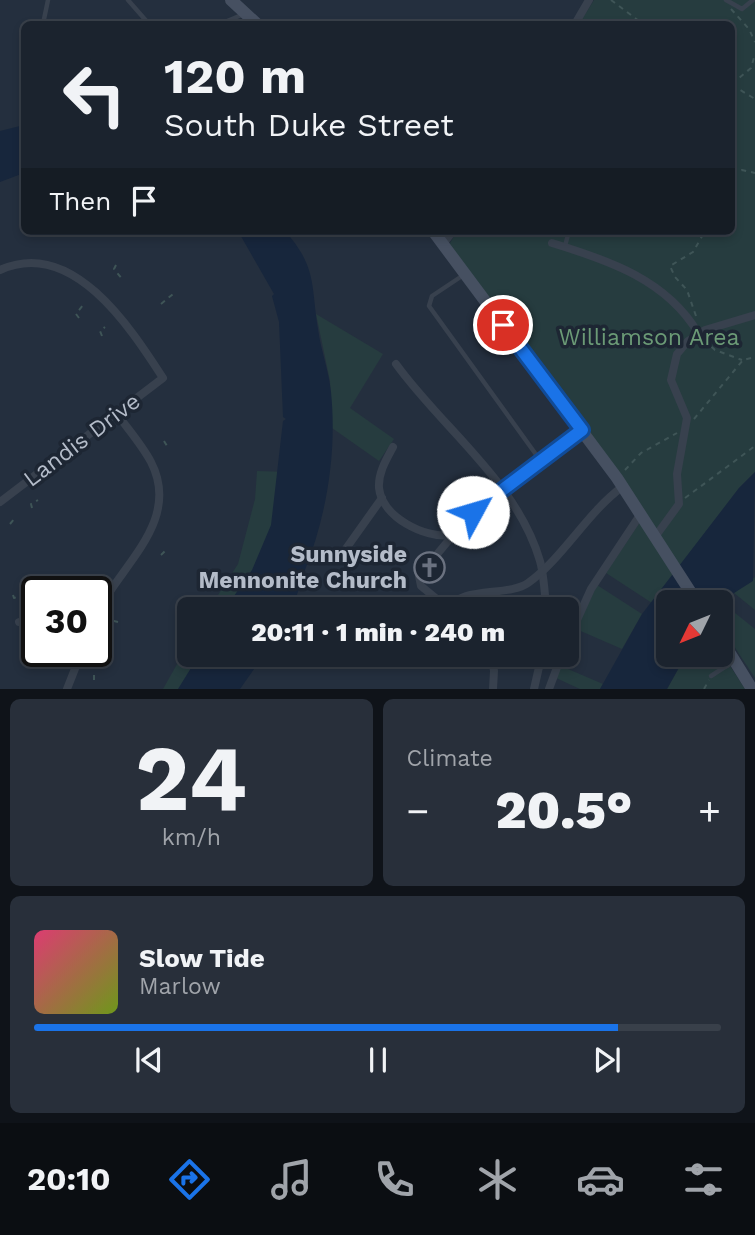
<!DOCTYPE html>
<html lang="en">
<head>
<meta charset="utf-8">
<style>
  body { margin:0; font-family:"Work Sans",sans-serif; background:#282f3a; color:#f1f3f6; height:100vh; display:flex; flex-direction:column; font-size:26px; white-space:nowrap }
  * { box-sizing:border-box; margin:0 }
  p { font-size:23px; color:#a0a4aa }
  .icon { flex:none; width:38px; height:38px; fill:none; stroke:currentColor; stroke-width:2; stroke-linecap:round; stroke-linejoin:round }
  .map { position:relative; height:689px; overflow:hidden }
  .panel { display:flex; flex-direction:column; gap:10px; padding:10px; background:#0f1319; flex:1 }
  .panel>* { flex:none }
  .hud { position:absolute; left:21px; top:21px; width:714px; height:214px; border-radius:10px; box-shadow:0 4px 10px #0003,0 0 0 2px #39404a; background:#1b232e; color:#f1f3f6; overflow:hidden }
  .needle { width:46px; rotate:227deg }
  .buttons { position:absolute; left:656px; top:590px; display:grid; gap:14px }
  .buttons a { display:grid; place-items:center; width:77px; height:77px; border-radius:10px; background:#1b232e; box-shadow:0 4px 10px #0003,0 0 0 2px #39404a; font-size:35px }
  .speed { position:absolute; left:21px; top:576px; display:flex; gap:14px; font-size:35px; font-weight:700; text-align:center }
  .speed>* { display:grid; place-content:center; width:91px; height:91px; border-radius:50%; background:#1b232e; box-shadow:0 4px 10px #0003,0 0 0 2px #39404a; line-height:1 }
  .speed .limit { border:4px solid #111; border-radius:10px; background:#fff; color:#111 }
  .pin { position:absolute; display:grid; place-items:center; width:60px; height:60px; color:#fff; margin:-30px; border:4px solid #fff; border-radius:50%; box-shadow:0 2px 7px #0007 }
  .me { position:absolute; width:77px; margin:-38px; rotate:51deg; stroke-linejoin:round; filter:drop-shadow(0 0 5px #0008) }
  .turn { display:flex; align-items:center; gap:24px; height:147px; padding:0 28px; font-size:32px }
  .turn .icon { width:91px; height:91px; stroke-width:2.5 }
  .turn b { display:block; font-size:49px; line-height:60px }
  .then { display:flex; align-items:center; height:66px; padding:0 28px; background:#0003; gap:14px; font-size:26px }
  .big { font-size:52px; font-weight:800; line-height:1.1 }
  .panel .tile { flex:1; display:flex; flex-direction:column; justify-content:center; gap:10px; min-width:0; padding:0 24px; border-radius:10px; background:#282f3a }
  .panel .dial { align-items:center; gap:0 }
  .dial b { font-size:91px; line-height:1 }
  .song { display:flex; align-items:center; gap:21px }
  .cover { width:84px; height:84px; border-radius:10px; background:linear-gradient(135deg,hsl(340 70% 55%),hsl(80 70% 35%)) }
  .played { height:7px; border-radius:4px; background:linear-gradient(90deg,#1a73e8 85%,#39404a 85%) }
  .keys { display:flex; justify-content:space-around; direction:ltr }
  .heat { display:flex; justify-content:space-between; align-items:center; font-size:38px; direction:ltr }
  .panel .tiles { flex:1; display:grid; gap:10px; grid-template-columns:1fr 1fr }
  .tile:last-child { grid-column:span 2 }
  .trip { position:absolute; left:177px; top:597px; width:402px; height:70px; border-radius:10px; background:#1b232e; box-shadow:0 4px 10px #0003,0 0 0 2px #39404a; font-weight:800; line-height:70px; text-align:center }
  .tabs { display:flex; height:112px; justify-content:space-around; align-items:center; background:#0b0e12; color:#a0a4aa }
  .tabs .icon { width:49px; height:49px }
  .tabs .on { color:#1a73e8 }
  .tabs b { font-size:32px; color:#f1f3f6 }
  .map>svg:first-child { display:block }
  .green { fill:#263c3f }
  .water { fill:#17263c }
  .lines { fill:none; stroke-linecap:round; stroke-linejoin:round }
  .path { stroke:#3f5557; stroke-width:2; stroke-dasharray:5 5; stroke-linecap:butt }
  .lane { stroke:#38414e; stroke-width:4.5 }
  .street { stroke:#38414e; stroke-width:8 }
  .secondary { stroke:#465061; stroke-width:12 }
  .route-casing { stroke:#114b97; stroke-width:18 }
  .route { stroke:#1a73e8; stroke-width:12 }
  .labels { text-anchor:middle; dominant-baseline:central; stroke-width:7; stroke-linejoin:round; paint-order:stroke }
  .park-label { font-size:23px; fill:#6b9a76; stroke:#1d2633 }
  .street-label { font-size:23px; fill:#b4bcc9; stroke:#1d2633 }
  .poi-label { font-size:23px; font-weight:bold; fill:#b4bcc9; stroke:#1d2633; text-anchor:end }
</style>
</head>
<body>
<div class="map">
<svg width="755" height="689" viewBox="0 0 755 689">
  <rect width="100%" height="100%" fill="#242f3e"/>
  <!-- green -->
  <g class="green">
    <polygon points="594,0 755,0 755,472 739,488 652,603 606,573 646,513 449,245 457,231 732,231 732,24 579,24"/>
    <polygon points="316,314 383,354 350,408 394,439 379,461 332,428 330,381"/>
    <polygon points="257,471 290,472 248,609 209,609 238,564 255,499"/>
    <polygon points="755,577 755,610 734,593"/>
    <polygon points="597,585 642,614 622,649 576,629"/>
    <path d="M725 605 755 629V678C745 661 712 621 725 605Z"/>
    <polygon points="189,643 189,654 218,655 197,689 163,689"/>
    <polygon points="721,652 745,689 667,689 686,655"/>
    <polygon points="561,666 603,684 600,689 580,689 556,678"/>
  </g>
  <!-- water -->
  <g class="water">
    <polygon points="24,125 24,173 0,182 0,131"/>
    <path d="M238 231H285C317 267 311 285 318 329 321 351 329 371 331 392 337 452 327 514 305 570 300 583 298 597 290 609H225L252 570 271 525 283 421 286 419 283 417 279 322 272 296 274 294Z"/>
    <polygon points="755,472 753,581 734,593 721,610 721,602 668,602 668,654 686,655 667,689 600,689 642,614 739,488"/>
    <polygon points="199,655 199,654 264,655 240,689 178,689"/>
  </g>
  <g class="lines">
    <!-- path -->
    <g class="path">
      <polyline points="611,0 643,24"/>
      <polyline points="731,9 749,29 755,42"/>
      <polyline points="732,84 751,68 755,54"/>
      <polyline points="732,85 755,99"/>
      <polyline points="732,174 742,170 755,173"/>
      <polyline points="116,265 114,269 123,280"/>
      <polyline points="161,304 173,294"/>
      <polyline points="696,316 687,290 675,277 670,266 693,252 705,231"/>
      <polyline points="79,318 76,314 83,305"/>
      <polyline points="102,336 100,331 105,327"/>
      <polyline points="704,340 715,350 742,360"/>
      <polyline points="694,419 743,360 755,357"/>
      <polyline points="164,441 167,446"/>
      <polyline points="625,470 641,453 677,433"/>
      <polyline points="685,498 755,446"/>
      <polyline points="32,508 31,504 38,500"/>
      <polyline points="10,524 15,518"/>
      <polyline points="161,555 166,550"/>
      <polyline points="13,595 14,598 19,596"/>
      <polyline points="110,631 114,621 118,622"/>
      <polyline points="60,655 61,651"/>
      <polyline points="94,680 94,675"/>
      <polyline points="704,689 709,680"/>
    </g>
    <!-- lane -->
    <g class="lane">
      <polyline points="128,0 149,24"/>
      <polyline points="726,0 742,9 753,0"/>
      <polyline points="43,24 48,0"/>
      <polyline points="220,24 244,14"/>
      <polyline points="565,246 569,231"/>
      <polyline points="465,274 432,296 429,306 540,460"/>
      <polyline points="711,676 734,661"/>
    </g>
    <!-- street -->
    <g class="street">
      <polyline points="575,24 589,0"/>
      <path d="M552 243C608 260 667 280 698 333"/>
      <polyline points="443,244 453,231"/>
      <path d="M0 270C72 237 130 327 163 378L0 502"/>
      <path d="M396 364C443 429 517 482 540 561 544 576 545 593 546 609"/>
      <path d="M393 447C386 460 378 473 379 488 382 517 425 539 451 535"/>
      <polyline points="655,537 679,504 677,474 687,418 671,380 677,354 688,341 705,330 755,315"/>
      <polyline points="340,557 382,498"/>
      <polyline points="449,609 421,586 419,576 473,511 582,430"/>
      <path d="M450 609C459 586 508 597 528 583 562 559 587 513 622 487"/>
      <path d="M96 615C119 566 182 522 151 462 142 445 128 429 117 414"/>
      <polyline points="19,622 37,617"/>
      <polyline points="567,642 591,589 640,515"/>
      <polyline points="491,654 494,671 493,689"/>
      <polyline points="67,689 82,651"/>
      <polyline points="534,689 542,654"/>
      <polyline points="549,689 562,654"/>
    </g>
    <!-- secondary -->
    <g class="secondary">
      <polyline points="231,0 257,24"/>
      <polyline points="433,231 617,478 697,602"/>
      <polyline points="721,639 752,689"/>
    </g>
  </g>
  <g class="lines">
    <defs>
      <polyline id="route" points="473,512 582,430 503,325"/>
    </defs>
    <!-- route casing -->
    <use href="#route" class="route-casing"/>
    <!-- route -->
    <use href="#route" class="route"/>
  </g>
  <!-- icons -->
  <defs>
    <symbol id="church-ring" viewBox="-11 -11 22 22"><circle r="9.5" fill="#1d2633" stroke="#6b7280" stroke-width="1.5"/><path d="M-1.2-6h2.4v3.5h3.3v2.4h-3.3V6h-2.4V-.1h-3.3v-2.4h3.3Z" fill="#6b7280"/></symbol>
  </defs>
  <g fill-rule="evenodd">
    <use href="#church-ring" x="412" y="550" width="35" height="35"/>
  </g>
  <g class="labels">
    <!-- park labels -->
    <g class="park-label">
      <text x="649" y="337">Williamson Area</text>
    </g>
    <!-- street labels -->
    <g class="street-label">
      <text transform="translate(82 440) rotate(-37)">Landis Drive</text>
    </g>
    <!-- poi labels -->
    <g class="poi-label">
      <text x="407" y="554">Sunnyside<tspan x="407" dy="26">Mennonite Church</tspan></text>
    </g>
  </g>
</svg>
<div class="buttons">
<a><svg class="needle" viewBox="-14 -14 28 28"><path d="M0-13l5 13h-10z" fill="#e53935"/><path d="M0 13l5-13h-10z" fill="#a0a4aa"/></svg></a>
</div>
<div class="speed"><div class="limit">30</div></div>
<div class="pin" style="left:503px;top:325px;background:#d93025"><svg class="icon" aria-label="arrive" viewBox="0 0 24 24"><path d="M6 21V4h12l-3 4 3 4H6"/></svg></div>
<svg class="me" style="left:473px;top:512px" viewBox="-20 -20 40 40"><circle r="19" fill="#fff"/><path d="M0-13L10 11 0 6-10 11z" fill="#1a73e8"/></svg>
<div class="trip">20:11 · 1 min · 240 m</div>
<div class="hud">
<div class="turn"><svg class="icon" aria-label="left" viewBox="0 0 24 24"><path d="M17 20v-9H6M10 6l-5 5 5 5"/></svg><div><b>120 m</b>South Duke Street</div></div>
<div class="then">Then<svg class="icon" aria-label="arrive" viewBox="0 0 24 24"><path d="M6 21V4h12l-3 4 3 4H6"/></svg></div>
</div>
</div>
<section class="panel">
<div class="tiles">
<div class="tile dial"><b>24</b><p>km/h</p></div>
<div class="tile"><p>Climate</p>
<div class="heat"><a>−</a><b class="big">20.5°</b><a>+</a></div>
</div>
<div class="tile">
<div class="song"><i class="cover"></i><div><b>Slow Tide</b><p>Marlow</p></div></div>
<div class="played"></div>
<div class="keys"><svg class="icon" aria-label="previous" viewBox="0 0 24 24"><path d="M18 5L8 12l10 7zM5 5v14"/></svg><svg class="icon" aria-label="pause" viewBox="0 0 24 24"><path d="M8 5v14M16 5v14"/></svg><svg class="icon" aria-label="next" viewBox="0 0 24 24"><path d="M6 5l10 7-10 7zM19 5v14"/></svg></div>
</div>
</div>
</section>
<nav class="tabs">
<b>20:10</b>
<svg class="icon on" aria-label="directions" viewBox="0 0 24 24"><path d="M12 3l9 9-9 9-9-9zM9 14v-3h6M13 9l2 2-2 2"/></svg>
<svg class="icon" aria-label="music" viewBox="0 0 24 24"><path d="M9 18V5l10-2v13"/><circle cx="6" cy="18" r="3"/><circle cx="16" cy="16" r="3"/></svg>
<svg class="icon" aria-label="phone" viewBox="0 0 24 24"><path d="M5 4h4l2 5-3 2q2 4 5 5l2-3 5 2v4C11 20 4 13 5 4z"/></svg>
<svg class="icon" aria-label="climate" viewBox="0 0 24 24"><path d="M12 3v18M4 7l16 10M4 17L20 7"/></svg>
<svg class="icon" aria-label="car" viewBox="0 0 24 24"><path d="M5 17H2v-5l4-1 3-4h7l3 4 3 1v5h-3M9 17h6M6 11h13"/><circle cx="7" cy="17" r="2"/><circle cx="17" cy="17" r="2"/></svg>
<svg class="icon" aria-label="filters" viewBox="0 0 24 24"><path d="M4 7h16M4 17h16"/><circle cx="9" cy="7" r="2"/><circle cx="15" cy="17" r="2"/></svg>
</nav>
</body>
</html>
